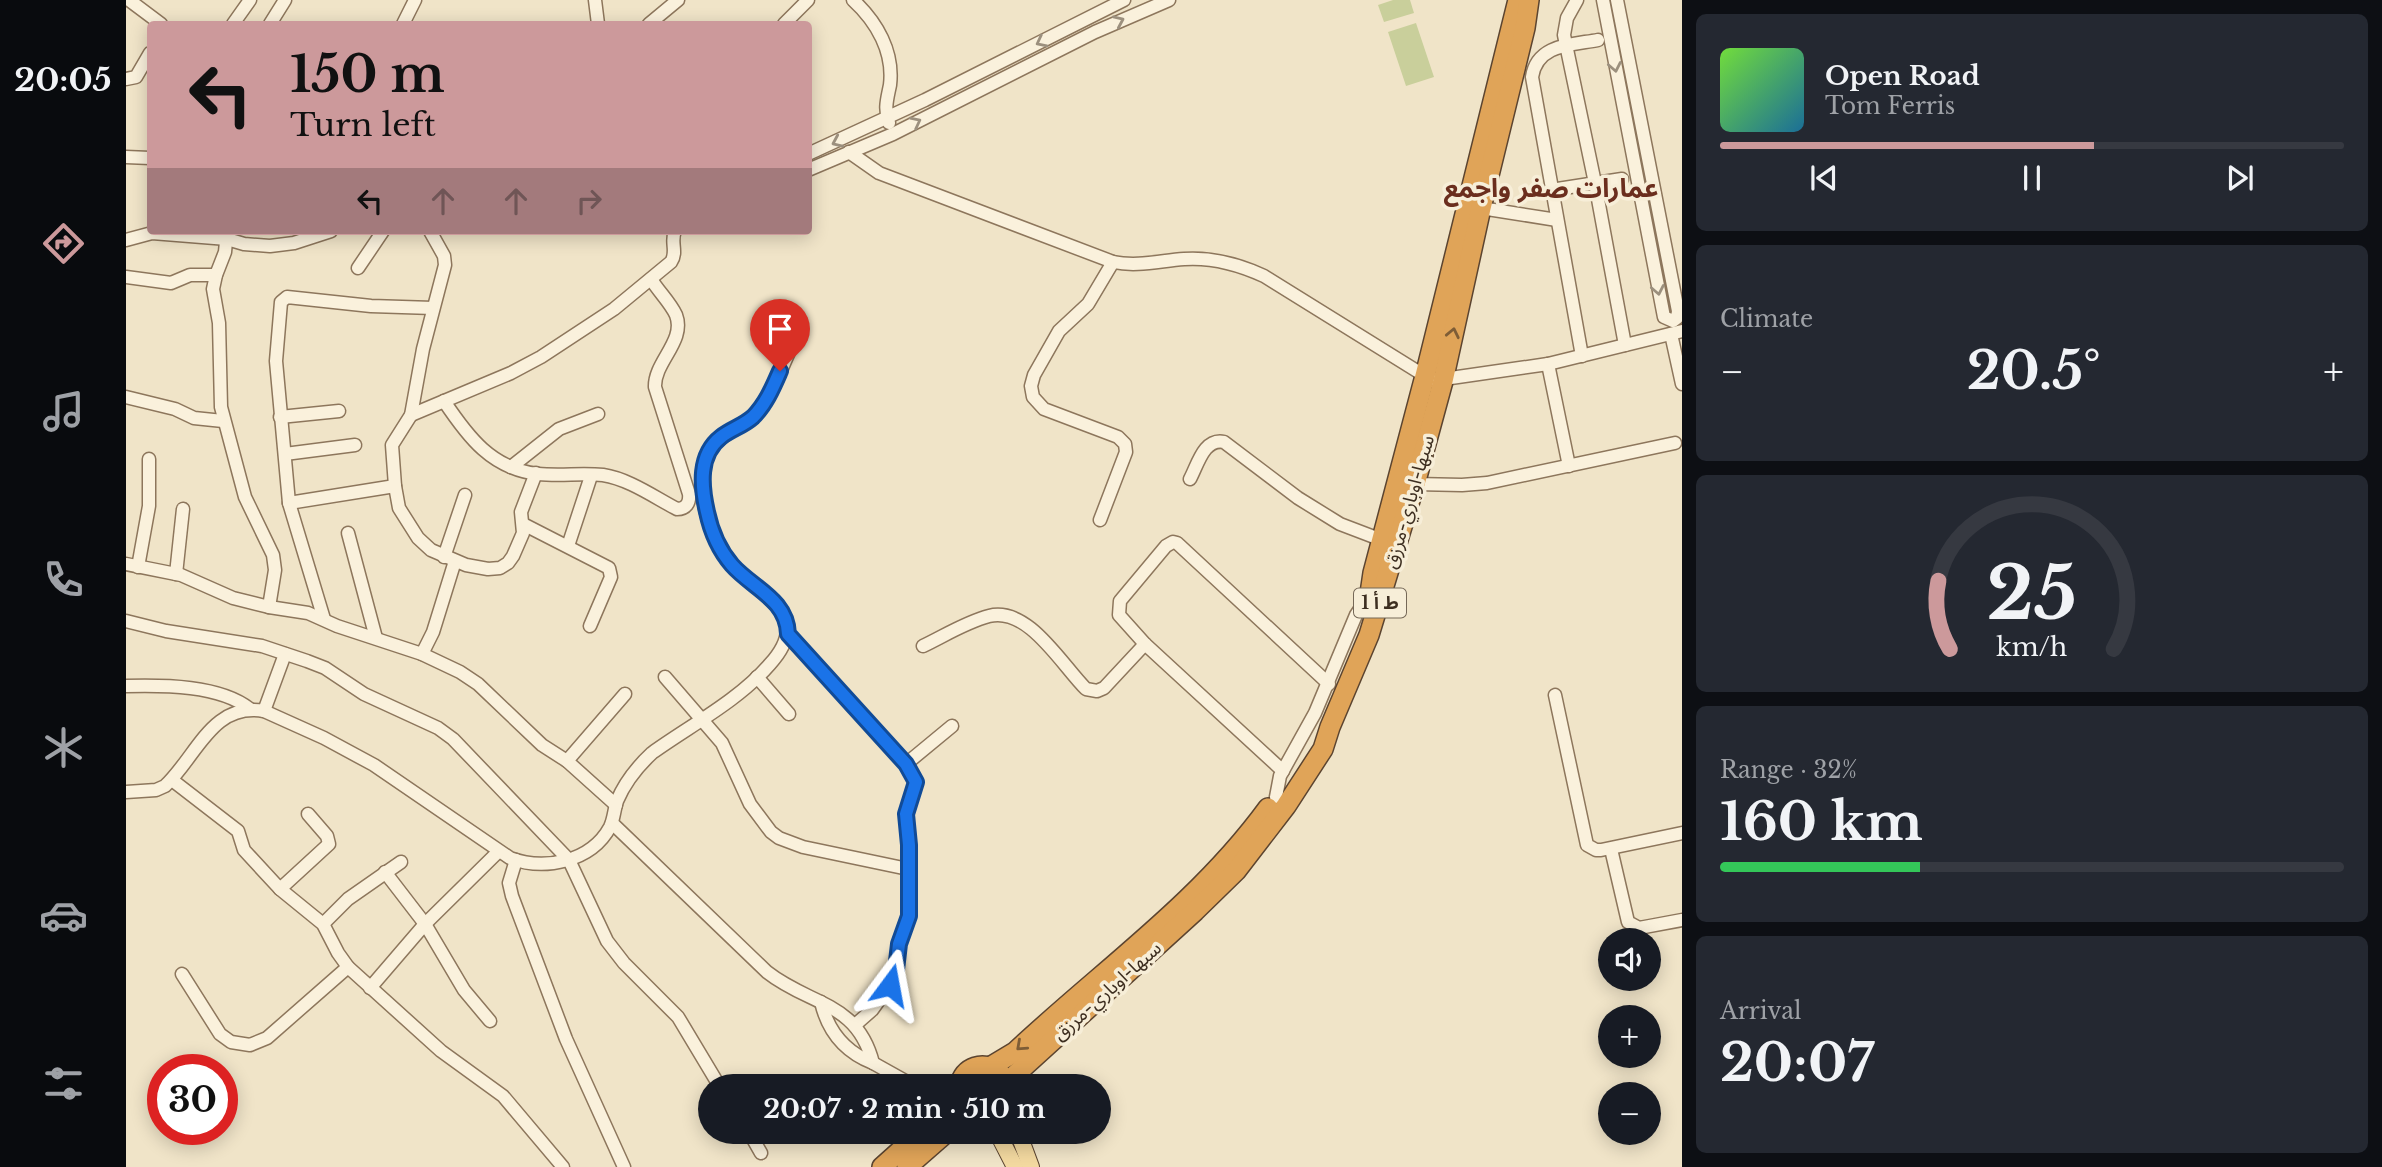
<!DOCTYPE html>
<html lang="en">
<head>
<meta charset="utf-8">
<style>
  body { margin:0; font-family:"Libre Baskerville","Noto Sans Arabic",serif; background:#242831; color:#f1f3f6; height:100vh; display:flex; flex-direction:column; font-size:26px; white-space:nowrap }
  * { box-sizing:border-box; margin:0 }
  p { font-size:23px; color:#9ea1a6 }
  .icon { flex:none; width:38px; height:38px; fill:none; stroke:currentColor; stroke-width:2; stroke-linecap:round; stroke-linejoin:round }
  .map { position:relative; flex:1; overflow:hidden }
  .drawer { display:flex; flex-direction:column; gap:14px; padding:14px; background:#0d0f14; width:700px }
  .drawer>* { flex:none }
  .banner { position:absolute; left:21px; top:21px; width:665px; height:214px; border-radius:7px; box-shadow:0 4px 18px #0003; background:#cc999b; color:#111; overflow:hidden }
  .controls { position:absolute; left:1472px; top:928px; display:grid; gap:14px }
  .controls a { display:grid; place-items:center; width:63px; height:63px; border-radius:50%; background:#171b24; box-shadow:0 4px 18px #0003; font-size:35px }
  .speed { position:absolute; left:21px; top:1054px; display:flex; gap:14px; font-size:35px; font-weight:700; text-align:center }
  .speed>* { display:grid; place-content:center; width:91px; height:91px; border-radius:50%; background:#171b24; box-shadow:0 4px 18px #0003; line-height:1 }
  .speed .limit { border:10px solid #d22; background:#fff; color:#111 }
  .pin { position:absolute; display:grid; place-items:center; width:60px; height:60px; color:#fff; margin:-72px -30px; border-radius:50% 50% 50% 0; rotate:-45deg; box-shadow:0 0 7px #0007 }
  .pin .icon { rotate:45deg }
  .me { position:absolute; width:77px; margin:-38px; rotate:13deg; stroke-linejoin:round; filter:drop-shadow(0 0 5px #0008) }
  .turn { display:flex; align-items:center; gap:24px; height:147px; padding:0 28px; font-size:32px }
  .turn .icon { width:91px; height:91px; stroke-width:2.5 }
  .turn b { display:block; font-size:49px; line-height:60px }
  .lanes { display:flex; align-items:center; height:66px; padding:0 28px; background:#0003; justify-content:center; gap:35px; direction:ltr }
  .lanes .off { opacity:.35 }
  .big { font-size:52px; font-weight:800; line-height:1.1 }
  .drawer .card { flex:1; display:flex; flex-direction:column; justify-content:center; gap:10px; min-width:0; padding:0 24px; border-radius:10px; background:#242831 }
  .drawer .dial { align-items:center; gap:0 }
  .dial svg { height:182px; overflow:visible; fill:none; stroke:#363941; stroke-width:7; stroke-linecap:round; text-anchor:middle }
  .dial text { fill:#f1f3f6; stroke:none }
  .song { display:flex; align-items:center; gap:21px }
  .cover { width:84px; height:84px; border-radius:10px; background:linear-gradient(135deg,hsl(100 70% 55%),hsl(200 70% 35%)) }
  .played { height:7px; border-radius:4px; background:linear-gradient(90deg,#cc999b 60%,#363941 60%) }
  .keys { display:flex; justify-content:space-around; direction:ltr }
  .heat { display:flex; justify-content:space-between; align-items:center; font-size:38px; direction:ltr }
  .charge { height:10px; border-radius:5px; background:linear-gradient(90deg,#34c759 32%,#363941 0) }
  .trip { position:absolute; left:572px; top:1074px; width:413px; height:70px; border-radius:35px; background:#171b24; box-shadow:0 4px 18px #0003; font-weight:800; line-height:70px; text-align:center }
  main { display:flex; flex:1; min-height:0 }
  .tab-bar { display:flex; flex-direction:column; width:126px; justify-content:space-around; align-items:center; background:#090b0e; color:#9ea1a6 }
  .tab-bar .icon { width:49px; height:49px }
  .tab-bar .on { color:#cc999b }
  .tab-bar b { font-size:32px; color:#f1f3f6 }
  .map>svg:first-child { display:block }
  .green { fill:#c9cf9b }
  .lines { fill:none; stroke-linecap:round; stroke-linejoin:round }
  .minor-casing { stroke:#8d765c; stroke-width:15 }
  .major-casing { stroke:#5b4430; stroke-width:18 }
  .highway-casing { stroke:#5b4430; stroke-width:22 }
  .minor { stroke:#faf1dc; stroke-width:12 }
  .major { stroke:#f3d9a0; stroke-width:16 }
  .highway { stroke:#e0a458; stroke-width:19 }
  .oneway { stroke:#9c907e }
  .oneway2 { stroke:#7e5d36 }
  .route-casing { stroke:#114b97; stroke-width:18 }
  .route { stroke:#1a73e8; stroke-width:12 }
  .labels { text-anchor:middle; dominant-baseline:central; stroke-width:7; stroke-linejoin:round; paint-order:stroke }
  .shield { fill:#f7eed8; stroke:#756857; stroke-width:2 }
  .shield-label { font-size:18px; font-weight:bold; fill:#3d2e20 }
  .street-label { font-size:19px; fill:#3d2e20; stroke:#f7eed8 }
  .district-label { font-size:26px; font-weight:bold; fill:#6b2e1e; stroke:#f7eed8 }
</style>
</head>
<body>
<main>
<nav class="tab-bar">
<b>20:05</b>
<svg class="icon on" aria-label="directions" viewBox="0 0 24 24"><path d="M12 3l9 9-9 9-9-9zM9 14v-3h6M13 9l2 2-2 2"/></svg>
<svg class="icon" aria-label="music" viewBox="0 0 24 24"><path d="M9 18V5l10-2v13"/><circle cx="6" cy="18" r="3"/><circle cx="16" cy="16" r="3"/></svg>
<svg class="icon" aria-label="phone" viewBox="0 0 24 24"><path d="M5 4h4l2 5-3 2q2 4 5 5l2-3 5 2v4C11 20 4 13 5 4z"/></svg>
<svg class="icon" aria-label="climate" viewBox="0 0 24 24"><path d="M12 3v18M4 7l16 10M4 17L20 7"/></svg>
<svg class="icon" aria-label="car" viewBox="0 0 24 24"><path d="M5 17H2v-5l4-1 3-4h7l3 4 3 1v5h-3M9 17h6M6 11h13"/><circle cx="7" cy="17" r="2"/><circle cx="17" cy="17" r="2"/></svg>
<svg class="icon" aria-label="filters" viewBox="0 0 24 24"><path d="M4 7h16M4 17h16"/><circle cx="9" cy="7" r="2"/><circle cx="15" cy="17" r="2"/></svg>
</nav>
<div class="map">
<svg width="1556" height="1167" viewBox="0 0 1556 1167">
  <rect width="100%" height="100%" fill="#f0e4c8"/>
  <!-- green -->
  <g class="green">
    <polygon points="1267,0 1284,0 1288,13 1258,22 1252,5"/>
    <polygon points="1290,23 1308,77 1280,86 1262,32"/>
  </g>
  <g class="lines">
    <defs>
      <g id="minor">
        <polyline points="3,0 35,24"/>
        <polyline points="469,0 472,24"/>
        <path d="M727 0C751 22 768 52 764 85 761 100 758 108 763 123"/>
        <polyline points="1451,0 1441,18 1438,35 1469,183 1499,345"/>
        <polyline points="1477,0 1538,317 1547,321 1551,318 1552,311 1491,0"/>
        <polyline points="107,24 124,0"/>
        <polyline points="144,24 159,0"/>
        <polyline points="277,24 289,0"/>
        <polyline points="523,24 552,0"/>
        <polyline points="658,24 682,0"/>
        <polyline points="0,79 10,77 24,53"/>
        <path d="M723 152 753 173 987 262C1011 267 1033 261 1058 259 1087 257 1112 264 1138 276L1299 376 1311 380 1422 364 1556 331"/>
        <polyline points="682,154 799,100 998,0"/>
        <polyline points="0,157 24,158"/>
        <polyline points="682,170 767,134 969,32 1043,0"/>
        <polyline points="1425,190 1496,179"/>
        <polyline points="1355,208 1431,220"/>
        <polyline points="101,231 99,252 90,275 87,289 93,323 95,407 119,497 147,555 149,570 143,607"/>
        <polyline points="304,231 318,256 319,265 297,349 285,415 266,445 269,486 273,508 292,538 305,550 340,565 362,569 374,568 382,563 387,556 397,533 395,512 410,473"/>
        <polyline points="0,240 26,233 101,239 118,244 144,246 168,243 205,231"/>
        <polyline points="232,268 257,231"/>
        <polyline points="0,277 45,283 64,275 90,275"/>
        <polyline points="1545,334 1556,384"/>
        <path d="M1456 356 1406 77C1411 44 1445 45 1472 40"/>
        <polyline points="1422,364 1443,466"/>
        <polyline points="0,397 49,409 68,418 97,421"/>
        <path d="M318 401C342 437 366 469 412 474 434 476 456 473 477 475 503 479 528 497 551 509 560 509 564 503 563 494L529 387C528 362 560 341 550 315 544 302 532 291 525 279"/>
        <path d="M285 415 385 373 415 357 488 309 545 262C552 252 544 242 549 231"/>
        <polyline points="154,417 213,411"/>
        <polyline points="159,454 229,445"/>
        <polyline points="385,467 433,429 472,414"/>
        <path d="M1064 479C1072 464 1078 438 1098 442L1172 498 1214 524 1256 540"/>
        <polyline points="1289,484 1336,485 1361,483 1549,443"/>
        <polyline points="163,503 269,486"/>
        <polyline points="974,520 1000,452 999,444 992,437 918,409 907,397 905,386 908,375 933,331 962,304 987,262"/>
        <polyline points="397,524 483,568 485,577 464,626"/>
        <polyline points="222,533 250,638"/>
        <polyline points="442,546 465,476"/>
        <polyline points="318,557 339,495"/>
        <polyline points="0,564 55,575 107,598 143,607 182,613 211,626 296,654 334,672 352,684 416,745 441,761 490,805"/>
        <polyline points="12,567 23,506 23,459"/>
        <polyline points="50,574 57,509"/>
        <polyline points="198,619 163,503 150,361 155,302 161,297 245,306 307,308"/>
        <polyline points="0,621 40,631 136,646 181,661 199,668 238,694 312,728 327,739 443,860 481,941 498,963 552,1017 594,1087"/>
        <polyline points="661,634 780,764 790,782 780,814 783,845 782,921 773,944 770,970 764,985 746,1010 729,1025"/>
        <path d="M797 646C818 636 840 622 863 616 902 606 935 664 960 689L971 691 978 688 1019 644"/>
        <polyline points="296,654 307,632 329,561"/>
        <polyline points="539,677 596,743 624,804 645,832 653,838 677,847 782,869"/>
        <polyline points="631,677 663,714"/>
        <path d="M0 686C37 685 94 685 124 709"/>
        <polyline points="1429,695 1461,845 1470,850 1475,850 1556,833"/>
        <polyline points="138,711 159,654"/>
        <polyline points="441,761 499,694"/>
        <polyline points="780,764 826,726"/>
        <polyline points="1157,771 1019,644 993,615 994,601 1040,546 1047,542 1051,543 1203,684"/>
        <polyline points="46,780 112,831 118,850 154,889 197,924 212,953 222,967 315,1051 377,1096 437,1167"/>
        <path d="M0 792 30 790 39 786C71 756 86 702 138 711L198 738 248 765 384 858C418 871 465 862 484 827 488 819 488 810 491 801 499 782 511 767 526 753 565 725 612 701 644 664 689 614 634 598 606 565 585 541 571 497 578 465 584 434 618 430 636 407 648 391 655 369 664 350"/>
        <polyline points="1150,797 1154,776 1189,713 1230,615 1234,609 1242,605"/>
        <path d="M486 823 641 972C684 1006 731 1001 747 1063L790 1087"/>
        <polyline points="1485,849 1502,922 1513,928 1556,920"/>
        <polyline points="390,860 383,883 386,896 440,1039 498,1167"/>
        <polyline points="259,872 299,924 338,990 364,1021"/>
        <polyline points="154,889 203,844 201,836 182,814"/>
        <polyline points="197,924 222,899 275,862"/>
        <polyline points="56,974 94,1034 105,1042 124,1045 141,1038 222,967"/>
        <polyline points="244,988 299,924 372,852"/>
        <path d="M695 1002C702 1032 719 1052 747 1063"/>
        <polyline points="623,1132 635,1153"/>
      </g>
      <g id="major">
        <polyline points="871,1132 889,1167"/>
        <polyline points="892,1132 905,1167"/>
      </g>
      <g id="highway">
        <polyline points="1242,607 1247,573 1299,376 1392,0"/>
        <path d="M864 1067 889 1052C974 972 1072 904 1142 808"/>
        <polyline points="879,1084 1069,911 1110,871 1160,806 1197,749 1204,727 1243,635 1289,484 1317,381 1355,208 1399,28 1403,0"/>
        <path d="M833 1087C838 1066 857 1060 874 1073"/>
        <polyline points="756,1167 795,1132"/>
        <polyline points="781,1167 821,1132"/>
      </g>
    </defs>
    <!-- minor casing -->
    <use href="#minor" class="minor-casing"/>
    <!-- major casing -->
    <use href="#major" class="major-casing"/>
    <!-- highway casing -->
    <use href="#highway" class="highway-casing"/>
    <!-- minor -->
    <use href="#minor" class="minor"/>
    <!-- major -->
    <use href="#major" class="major"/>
    <!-- highway -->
    <use href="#highway" class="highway"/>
  </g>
  <!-- one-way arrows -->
  <defs><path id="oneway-chevron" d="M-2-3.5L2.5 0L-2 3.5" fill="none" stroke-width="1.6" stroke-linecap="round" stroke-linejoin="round" transform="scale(1.75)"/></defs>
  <g class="oneway">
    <use href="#oneway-chevron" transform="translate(993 21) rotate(-24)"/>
    <use href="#oneway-chevron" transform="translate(915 42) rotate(153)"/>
    <use href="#oneway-chevron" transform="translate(1489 67) rotate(79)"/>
    <use href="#oneway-chevron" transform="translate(790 122) rotate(-27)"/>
    <use href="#oneway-chevron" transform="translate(711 142) rotate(156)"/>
    <use href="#oneway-chevron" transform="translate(1532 290) rotate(79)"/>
  </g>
  <g class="oneway2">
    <use href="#oneway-chevron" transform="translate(1327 333) rotate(-78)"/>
    <use href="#oneway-chevron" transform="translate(895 1046) rotate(138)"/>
  </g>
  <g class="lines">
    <defs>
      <path id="route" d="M654 371C647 387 640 404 627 417 617 426 605 429 595 437 572 455 575 486 581 512 585 531 594 551 606 565 626 588 661 599 662 634L780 764 790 782 780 814 783 845V916L773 944 770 970 764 985"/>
    </defs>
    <!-- route casing -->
    <use href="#route" class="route-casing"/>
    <!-- route -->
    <use href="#route" class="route"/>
  </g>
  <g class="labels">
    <!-- shield labels -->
    <rect class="shield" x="1228" y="588.5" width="52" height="29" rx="5"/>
    <g class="shield-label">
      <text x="1254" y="603">ط أ 1</text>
    </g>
    <!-- street labels -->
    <g class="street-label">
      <text transform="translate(1283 502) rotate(-74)">سبها-اوباري-مرزق</text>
      <text transform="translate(981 991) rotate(-42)">سبها-اوباري-مرزق</text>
    </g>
    <!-- district labels -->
    <g class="district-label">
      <text x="1425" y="188">عمارات صفر واجمع</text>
    </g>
  </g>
</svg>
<div class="controls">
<a><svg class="icon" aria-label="sound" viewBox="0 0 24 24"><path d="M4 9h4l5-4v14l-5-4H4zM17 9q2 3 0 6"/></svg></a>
<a>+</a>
<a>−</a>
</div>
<div class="speed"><div class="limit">30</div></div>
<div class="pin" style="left:654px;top:371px;background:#d93025"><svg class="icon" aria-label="arrive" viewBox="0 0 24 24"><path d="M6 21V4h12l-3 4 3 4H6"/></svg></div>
<svg class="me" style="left:764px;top:985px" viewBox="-20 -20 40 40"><path d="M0-17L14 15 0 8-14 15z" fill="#1a73e8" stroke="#fff" stroke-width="4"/></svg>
<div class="trip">20:07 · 2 min · 510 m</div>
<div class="banner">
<div class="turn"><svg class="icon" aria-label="left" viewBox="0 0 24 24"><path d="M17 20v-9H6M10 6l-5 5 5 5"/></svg><div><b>150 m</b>Turn left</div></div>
<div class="lanes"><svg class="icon" aria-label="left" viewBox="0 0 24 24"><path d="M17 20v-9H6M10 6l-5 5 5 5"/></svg><svg class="icon off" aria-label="ahead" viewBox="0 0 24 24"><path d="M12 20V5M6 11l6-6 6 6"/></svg><svg class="icon off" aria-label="ahead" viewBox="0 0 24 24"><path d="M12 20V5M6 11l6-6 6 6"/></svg><svg class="icon off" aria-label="right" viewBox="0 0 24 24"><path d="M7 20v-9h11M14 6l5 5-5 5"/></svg></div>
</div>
</div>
<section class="drawer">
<div class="card">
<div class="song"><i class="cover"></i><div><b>Open Road</b><p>Tom Ferris</p></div></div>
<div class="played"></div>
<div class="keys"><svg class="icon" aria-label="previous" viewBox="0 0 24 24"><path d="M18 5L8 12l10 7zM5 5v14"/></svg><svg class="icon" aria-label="pause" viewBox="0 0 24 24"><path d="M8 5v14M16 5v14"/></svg><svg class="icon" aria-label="next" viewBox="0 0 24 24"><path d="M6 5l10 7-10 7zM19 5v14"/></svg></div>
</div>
<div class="card"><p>Climate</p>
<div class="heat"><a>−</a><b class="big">20.5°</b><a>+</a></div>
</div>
<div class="card dial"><svg viewBox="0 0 100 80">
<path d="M14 69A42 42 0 1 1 86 69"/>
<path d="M14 69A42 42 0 0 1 9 39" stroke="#cc999b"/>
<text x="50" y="56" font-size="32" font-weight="700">25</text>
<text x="50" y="72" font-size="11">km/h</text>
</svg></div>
<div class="card"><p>Range · 32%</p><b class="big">160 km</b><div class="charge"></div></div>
<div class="card"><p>Arrival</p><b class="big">20:07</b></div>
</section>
</main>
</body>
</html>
